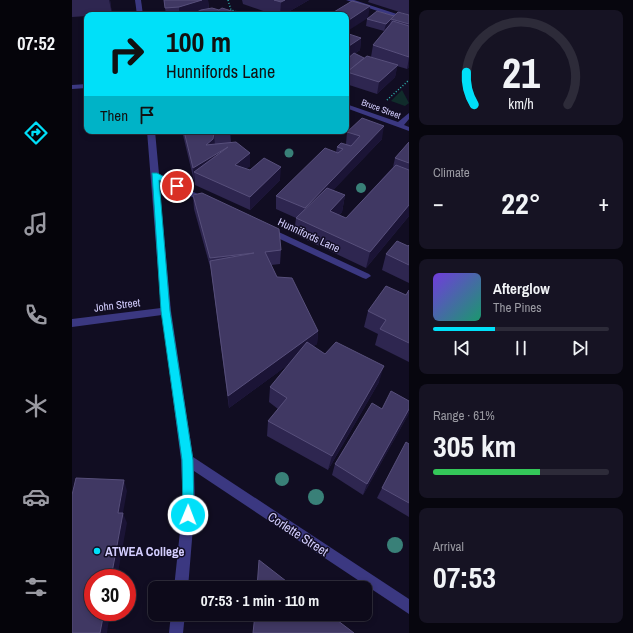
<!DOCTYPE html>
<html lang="en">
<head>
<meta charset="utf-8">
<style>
  body { margin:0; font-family:"Archivo Narrow",sans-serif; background:#161323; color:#f1f3f6; height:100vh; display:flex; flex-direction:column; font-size:15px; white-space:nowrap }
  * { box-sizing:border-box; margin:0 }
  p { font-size:13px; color:#9a9aa2 }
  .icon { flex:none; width:22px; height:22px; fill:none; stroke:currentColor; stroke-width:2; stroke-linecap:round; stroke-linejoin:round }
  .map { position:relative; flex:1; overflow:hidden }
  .drawer { display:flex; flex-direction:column; gap:10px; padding:10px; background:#07060e; width:224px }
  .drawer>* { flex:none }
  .top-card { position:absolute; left:12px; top:12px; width:265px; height:122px; border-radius:8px; box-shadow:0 2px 6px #0003,0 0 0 1px #2d2b39; background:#00e0f9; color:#111; overflow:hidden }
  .speed { position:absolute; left:12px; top:569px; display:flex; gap:8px; font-size:20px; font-weight:700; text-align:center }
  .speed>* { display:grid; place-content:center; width:52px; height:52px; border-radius:50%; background:#0d0a1a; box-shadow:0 2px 6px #0003,0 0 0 1px #2d2b39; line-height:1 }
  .speed .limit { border:6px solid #d22; background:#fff; color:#111 }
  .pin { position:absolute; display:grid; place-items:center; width:34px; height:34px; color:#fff; margin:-17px; border:2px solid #fff; border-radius:50%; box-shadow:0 1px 4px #0007 }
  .me { position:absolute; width:44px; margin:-22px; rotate:1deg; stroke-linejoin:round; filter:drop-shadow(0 0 3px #0008) }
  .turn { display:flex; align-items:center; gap:14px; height:84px; padding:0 16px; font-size:18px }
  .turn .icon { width:52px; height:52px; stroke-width:2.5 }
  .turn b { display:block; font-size:28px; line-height:34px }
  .then { display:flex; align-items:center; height:38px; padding:0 16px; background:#0003; gap:8px; font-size:15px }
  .big { font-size:30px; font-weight:800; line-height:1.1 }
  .drawer .tile { flex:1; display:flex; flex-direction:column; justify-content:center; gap:6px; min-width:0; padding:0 14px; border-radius:8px; background:#161323 }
  .drawer .dial { align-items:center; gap:0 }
  .dial svg { height:104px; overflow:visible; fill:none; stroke:#2d2b39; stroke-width:7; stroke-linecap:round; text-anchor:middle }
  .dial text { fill:#f1f3f6; stroke:none }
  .song { display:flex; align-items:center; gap:12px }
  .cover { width:48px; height:48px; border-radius:6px; background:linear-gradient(135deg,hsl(260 70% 55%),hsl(160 70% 35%)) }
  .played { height:4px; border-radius:2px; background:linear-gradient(90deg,#00e0f9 35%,#2d2b39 35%) }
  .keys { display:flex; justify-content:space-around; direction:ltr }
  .heat { display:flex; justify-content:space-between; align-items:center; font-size:22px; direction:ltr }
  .charge { height:6px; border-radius:3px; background:linear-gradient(90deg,#34c759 61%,#2d2b39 0) }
  .trip { position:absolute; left:76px; top:581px; width:224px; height:40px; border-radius:8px; background:#0d0a1a; box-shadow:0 2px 6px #0003,0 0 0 1px #2d2b39; font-weight:800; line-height:40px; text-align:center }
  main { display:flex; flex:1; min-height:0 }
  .tabs { display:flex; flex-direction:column; width:72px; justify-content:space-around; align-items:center; background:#05040a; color:#9a9aa2 }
  .tabs .icon { width:28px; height:28px }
  .tabs .current { color:#00e0f9 }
  .tabs b { font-size:18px; color:#f1f3f6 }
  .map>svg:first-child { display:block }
  .green { fill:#102c2b }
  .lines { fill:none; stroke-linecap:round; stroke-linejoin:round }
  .path { stroke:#2eb3ac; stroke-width:1.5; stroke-dasharray:1 2; stroke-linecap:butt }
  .minor { fill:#3b3881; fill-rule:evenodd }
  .tree { fill:#398078 }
  .wall { fill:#2e2650 }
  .shaded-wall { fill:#1b1436 }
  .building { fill:#403863; stroke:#574f7b }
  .route { fill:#00e0f9; stroke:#0092a2 }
  .poi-dot { fill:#00e0f9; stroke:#110d22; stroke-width:1.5 }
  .labels { text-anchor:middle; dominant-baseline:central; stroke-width:3; stroke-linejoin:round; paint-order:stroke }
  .far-street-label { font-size:9px; fill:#d4ceff; stroke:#110d22 }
  .street-label { font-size:11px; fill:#d4ceff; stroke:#110d22 }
  .near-street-label { font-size:13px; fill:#d4ceff; stroke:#110d22 }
  .near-poi-label { font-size:13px; font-weight:bold; fill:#d4ceff; stroke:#110d22; text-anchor:start }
</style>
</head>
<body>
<main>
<nav class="tabs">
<b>07:52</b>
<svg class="icon current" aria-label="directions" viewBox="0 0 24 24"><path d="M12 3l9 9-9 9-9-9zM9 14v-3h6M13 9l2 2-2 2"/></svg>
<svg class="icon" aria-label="music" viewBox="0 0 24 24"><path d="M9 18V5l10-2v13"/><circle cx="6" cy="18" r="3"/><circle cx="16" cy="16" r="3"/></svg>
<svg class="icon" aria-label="phone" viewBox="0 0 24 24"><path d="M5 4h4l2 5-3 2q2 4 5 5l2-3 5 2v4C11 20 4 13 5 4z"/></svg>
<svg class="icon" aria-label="climate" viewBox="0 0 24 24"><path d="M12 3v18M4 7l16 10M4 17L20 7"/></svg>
<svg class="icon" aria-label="car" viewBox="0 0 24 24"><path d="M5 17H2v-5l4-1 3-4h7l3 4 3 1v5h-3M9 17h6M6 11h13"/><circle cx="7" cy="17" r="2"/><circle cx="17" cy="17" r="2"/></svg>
<svg class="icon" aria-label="filters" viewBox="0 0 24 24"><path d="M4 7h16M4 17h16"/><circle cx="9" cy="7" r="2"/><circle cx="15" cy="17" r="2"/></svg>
</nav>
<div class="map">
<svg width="337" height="633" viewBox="0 0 337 633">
  <rect width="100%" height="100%" fill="#110d22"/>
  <!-- green -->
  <polygon class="green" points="330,90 337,103 333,106 319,101"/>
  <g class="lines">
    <!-- path -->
    <g class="path">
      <polyline points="156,0 159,10 175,15"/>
      <polyline points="315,100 337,80"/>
    </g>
    <!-- minor -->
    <g class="minor">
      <polygon points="63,0 69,0 71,15 65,15"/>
      <polygon points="274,0 282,0 337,18 337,22"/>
      <polygon points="15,84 15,88 0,89 0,85"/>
      <polygon points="274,104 326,122 337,113 337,119 332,125 337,127 337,131 274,108"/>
      <polygon points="75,131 83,131 87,174 137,200 136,202 130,202 87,180 99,311 121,457 337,599 337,614 122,471 123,503 116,588 102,588 111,503 109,460 90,315 0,327 0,319 89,308"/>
      <polygon points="196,227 297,274 299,276 294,279 291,278 193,232 192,230"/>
      <polygon points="99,614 113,614 111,633 97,633"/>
    </g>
  </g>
  <!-- trees -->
  <g class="tree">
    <circle cx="217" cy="153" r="4.5"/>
    <circle cx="289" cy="188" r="5"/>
    <circle cx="210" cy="479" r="7"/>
    <circle cx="244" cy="497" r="8"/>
    <circle cx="323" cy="545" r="8"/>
  </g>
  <!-- wall -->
  <g class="wall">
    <polygon points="0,0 38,0 40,14 15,15 15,16 0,17"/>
    <polygon points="92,0 136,0 137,9 163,12 163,13 172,15 94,15"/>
    <polygon points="170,0 237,0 211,15 193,15 197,13 171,4"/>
    <polygon points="297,0 337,0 337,15 296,2"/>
    <polygon points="305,11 337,24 337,67 335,69 325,66 323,77 305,94 274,84 274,60 289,38 288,50 282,54 292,58 309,60 299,57 301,45 316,28 312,31 294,26 295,19"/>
    <polygon points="110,131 158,131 159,142 178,153 178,166 174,169 208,180 178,210 123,185 123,181 122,181"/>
    <polygon points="217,131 227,131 224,134"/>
    <polygon points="275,132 310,139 261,190 273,195 270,212 267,215 274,218 321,167 323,158 337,142 337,216 294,268 222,234 224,218 204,209 204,196 264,152 265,147 274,144"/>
    <polygon points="121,195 209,250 208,264 199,265 205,277 246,331 245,344 241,346 253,354 307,382 256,470 195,436 196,421 206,409 197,402 198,387 217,364 157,408 139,270 122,209"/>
    <polygon points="337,245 337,283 310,270 314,254 336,246"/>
    <polygon points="337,290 337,362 303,345 306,334 292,327 296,311 334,295"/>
    <polygon points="337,401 337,412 336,415 291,495 260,475 263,464 310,409"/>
    <polygon points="337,444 337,517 305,498 310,488"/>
  </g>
  <!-- shaded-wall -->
  <g class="shaded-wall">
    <polygon points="37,0 38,0 40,14"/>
    <polygon points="130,0 136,0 137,12 127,15 107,15 107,7"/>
    <polygon points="213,0 237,0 211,15 208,15 209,2"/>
    <polygon points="298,6 296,18 274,32 274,22"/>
    <polygon points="319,19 318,26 312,31 314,24"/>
    <polygon points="289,38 288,50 274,59 274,48"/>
    <polygon points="337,58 337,67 335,69"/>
    <polygon points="326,65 323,77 305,94 307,82"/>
    <polygon points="312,126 310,139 232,221 233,208"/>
    <polygon points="142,133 143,146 134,145"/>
    <polygon points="156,147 122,172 123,181 122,181 121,168"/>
    <polygon points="178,153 178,166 164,178 163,165"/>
    <polygon points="209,167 208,180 178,210 178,197"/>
    <polygon points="273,195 270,212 255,227 258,211"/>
    <polygon points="337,205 337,216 294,268 298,252"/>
    <polygon points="246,331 245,344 157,408 156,396"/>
    <polygon points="312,366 307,382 256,470 260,456"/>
    <polygon points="337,409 337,412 336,415 291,495 295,484"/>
    <polygon points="52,480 55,491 51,513 55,523 45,578 39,578 46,513"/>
    <polygon points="32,612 38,612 35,633 28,633"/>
  </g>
  <!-- building -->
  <g class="building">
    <polygon points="92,0 130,0 107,7 93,8"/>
    <polygon points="202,0 213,0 209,2"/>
    <polygon points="280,1 298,6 274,22 274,15 257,15"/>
    <polygon points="140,8 147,10 150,8 163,12 157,15 110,15 121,14 129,10"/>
    <polygon points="305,11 322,16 314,24 295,19"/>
    <polygon points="198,12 207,15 193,15"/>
    <polygon points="326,12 337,15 337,24 319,19"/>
    <polygon points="164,13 172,15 160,15"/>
    <polygon points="184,13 190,15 180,15"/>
    <polygon points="321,21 337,26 337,57 301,45"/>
    <polygon points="274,33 289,38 274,48"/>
    <polygon points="282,53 292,58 275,72 274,74 274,60"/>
    <polygon points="295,56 326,65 307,82 275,72"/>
    <polygon points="290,118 312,126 233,208 204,196 253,148 266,153 271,149 265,147 269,143 279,146 288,136 275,132"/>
    <polygon points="112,131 158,131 159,132 142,133 141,139 134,145 164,142 178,153 163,165 178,170 192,158 209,167 178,197 122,172 156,147 121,168"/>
    <polygon points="337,142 337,163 323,158"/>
    <polygon points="324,165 337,170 337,205 298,252 224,218 255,188 273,195 258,211 274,218"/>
    <polygon points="130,193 207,229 209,250 193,252 205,277 220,278 246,331 156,396 138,261 182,253 138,258 121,195"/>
    <polygon points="325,241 336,246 337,245 337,265 314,254"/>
    <polygon points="314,286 334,295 337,290 337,343 308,329 314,320 296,311"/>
    <polygon points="235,342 253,354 264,342 312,366 260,456 196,421 215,398 198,387"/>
    <polygon points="319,391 337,401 337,409 295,484 263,464 300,403 310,409"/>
    <polygon points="334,442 337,444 337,503 310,488"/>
    <polygon points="4,478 52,480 46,513 51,513 39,578 21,578 21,612 32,612 28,633 0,633 0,495"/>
    <polygon points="187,560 223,588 185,588"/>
    <polygon points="183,614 257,614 282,633 181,633"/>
  </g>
  <!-- route -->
  <polygon class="route" points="80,173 85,173 109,186 105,189 102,188 87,180 98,311 121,460 122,515 121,519 116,520 112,519 111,515 110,460 89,311"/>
  <!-- markers -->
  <circle class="poi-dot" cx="25" cy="551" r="4"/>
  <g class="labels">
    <!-- far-street labels -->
    <g class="far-street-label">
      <text transform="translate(309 109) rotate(20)">Bruce Street</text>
    </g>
    <!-- street labels -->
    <g class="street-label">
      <text transform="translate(237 235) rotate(25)">Hunnifords Lane</text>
      <text transform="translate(45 305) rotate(-7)">John Street</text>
    </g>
    <!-- near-street labels -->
    <g class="near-street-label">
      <text transform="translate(226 534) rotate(33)">Corlette Street</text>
    </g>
    <!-- near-poi labels -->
    <g class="near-poi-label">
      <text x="33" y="551">ATWEA College</text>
    </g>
  </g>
</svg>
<div class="speed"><div class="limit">30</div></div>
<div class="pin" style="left:105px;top:186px;background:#d93025"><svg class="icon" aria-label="arrive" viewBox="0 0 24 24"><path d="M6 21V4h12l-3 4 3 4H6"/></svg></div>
<svg class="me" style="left:116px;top:515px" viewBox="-20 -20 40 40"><circle r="17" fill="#00e0f9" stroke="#fff" stroke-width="3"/><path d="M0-11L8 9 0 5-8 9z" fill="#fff"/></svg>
<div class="trip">07:53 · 1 min · 110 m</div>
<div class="top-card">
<div class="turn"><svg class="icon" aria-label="right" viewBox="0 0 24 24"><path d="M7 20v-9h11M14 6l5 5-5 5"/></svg><div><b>100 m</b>Hunnifords Lane</div></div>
<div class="then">Then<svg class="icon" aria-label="arrive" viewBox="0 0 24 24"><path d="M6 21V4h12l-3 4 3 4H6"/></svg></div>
</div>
</div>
<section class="drawer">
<div class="tile dial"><svg viewBox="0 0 100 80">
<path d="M14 69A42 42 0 1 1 86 69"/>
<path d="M14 69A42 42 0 0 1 8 44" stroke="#00e0f9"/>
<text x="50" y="56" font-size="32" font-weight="700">21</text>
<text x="50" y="72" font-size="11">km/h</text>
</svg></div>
<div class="tile"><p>Climate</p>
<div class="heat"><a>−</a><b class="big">22°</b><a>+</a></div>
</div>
<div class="tile">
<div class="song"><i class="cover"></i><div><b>Afterglow</b><p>The Pines</p></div></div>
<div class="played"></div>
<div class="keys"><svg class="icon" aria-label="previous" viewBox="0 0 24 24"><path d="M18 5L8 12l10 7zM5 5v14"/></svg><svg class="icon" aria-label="pause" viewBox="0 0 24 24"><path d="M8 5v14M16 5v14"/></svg><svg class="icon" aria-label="next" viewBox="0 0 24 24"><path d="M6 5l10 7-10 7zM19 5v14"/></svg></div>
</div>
<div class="tile"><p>Range · 61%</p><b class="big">305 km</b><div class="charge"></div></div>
<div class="tile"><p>Arrival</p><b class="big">07:53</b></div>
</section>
</main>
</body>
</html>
